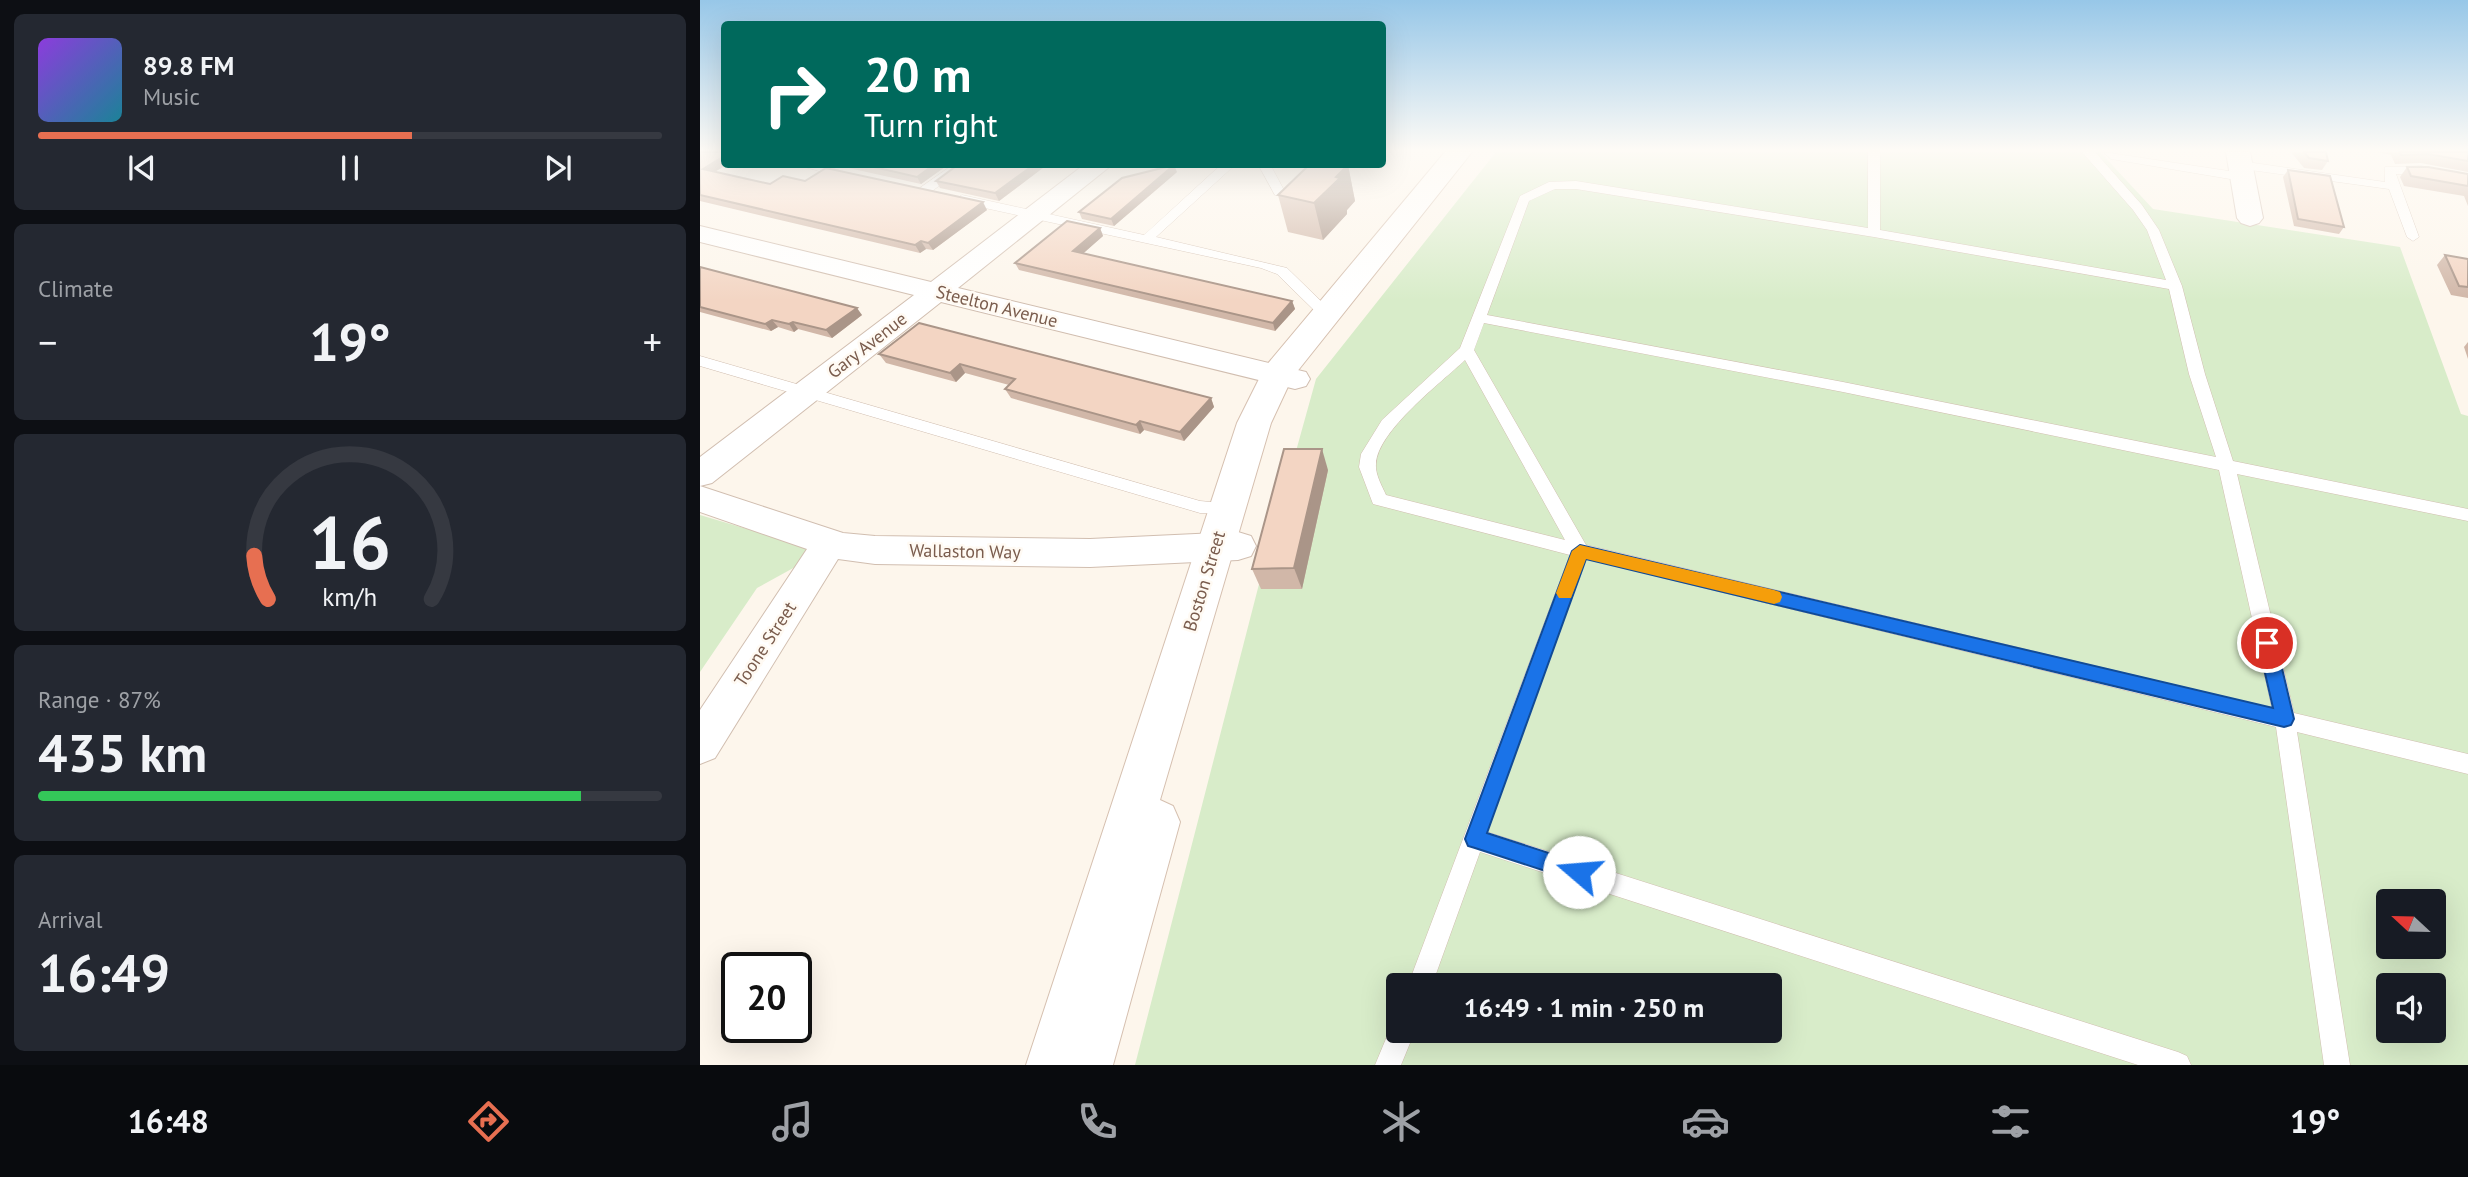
<!DOCTYPE html>
<html lang="en">
<head>
<meta charset="utf-8">
<style>
  body { margin:0; font-family:"PT Sans",sans-serif; background:#242831; color:#f1f3f6; height:100vh; display:flex; flex-direction:column; font-size:26px; white-space:nowrap }
  * { box-sizing:border-box; margin:0 }
  p { font-size:23px; color:#9ea1a6 }
  .icon { flex:none; width:38px; height:38px; fill:none; stroke:currentColor; stroke-width:2; stroke-linecap:round; stroke-linejoin:round }
  .map { position:relative; flex:1; overflow:hidden }
  .sheet { display:flex; flex-direction:column; gap:14px; padding:14px; background:#0d0f14; width:700px }
  .sheet>* { flex:none }
  .hud { position:absolute; left:21px; top:21px; width:665px; height:147px; border-radius:7px; box-shadow:0 7px 28px #0002; background:#00695c; color:#fff; overflow:hidden }
  .needle { width:46px; rotate:292deg }
  .tools { position:absolute; left:1676px; top:889px; display:grid; gap:14px }
  .tools a { display:grid; place-items:center; width:70px; height:70px; border-radius:7px; background:#171b24; box-shadow:0 7px 28px #0002; font-size:35px }
  .speed { position:absolute; left:21px; top:952px; display:flex; gap:14px; font-size:35px; font-weight:700; text-align:center }
  .speed>* { display:grid; place-content:center; width:91px; height:91px; border-radius:50%; background:#171b24; box-shadow:0 7px 28px #0002; line-height:1 }
  .speed .limit { border:4px solid #111; border-radius:10px; background:#fff; color:#111 }
  .pin { position:absolute; display:grid; place-items:center; width:60px; height:60px; color:#fff; margin:-30px; border:4px solid #fff; border-radius:50%; box-shadow:0 2px 7px #0007 }
  .me { position:absolute; width:77px; margin:-38px; rotate:288deg; stroke-linejoin:round; filter:drop-shadow(0 0 5px #0008) }
  .turn { display:flex; align-items:center; gap:24px; height:147px; padding:0 28px; font-size:32px }
  .turn .icon { width:91px; height:91px; stroke-width:2.5 }
  .turn b { display:block; font-size:49px; line-height:60px }
  .big { font-size:52px; font-weight:800; line-height:1.1 }
  .sheet .card { flex:1; display:flex; flex-direction:column; justify-content:center; gap:10px; min-width:0; padding:0 24px; border-radius:10px; background:#242831 }
  .sheet .dial { align-items:center; gap:0 }
  .dial svg { height:182px; overflow:visible; fill:none; stroke:#363941; stroke-width:7; stroke-linecap:round; text-anchor:middle }
  .dial text { fill:#f1f3f6; stroke:none }
  .song { display:flex; align-items:center; gap:21px }
  .cover { width:84px; height:84px; border-radius:10px; background:linear-gradient(135deg,hsl(270 70% 55%),hsl(190 70% 35%)) }
  .played { height:7px; border-radius:4px; background:linear-gradient(90deg,#e76f51 60%,#363941 60%) }
  .keys { display:flex; justify-content:space-around; direction:ltr }
  .heat { display:flex; justify-content:space-between; align-items:center; font-size:38px; direction:ltr }
  .charge { height:10px; border-radius:5px; background:linear-gradient(90deg,#34c759 87%,#363941 0) }
  .trip { position:absolute; left:686px; top:973px; width:396px; height:70px; border-radius:7px; background:#171b24; box-shadow:0 7px 28px #0002; font-weight:800; line-height:70px; text-align:center }
  .dock { display:flex; height:112px; justify-content:space-around; align-items:center; background:#090b0e; color:#9ea1a6 }
  .dock .icon { width:49px; height:49px }
  .dock .on { color:#e76f51 }
  .dock b { font-size:32px; color:#f1f3f6 }
  main { display:flex; flex:1; min-height:0 }
  .map>svg:first-child { display:block }
  .green { fill:#d8ecc9; fill-rule:evenodd }
  .lines { fill:none; stroke-linecap:round; stroke-linejoin:round }
  .lane-casing { stroke:#d1beb0; stroke-width:1 }
  .street-casing { stroke:#d1beb0; stroke-width:2 }
  .secondary-casing { stroke:#d6c0b0; stroke-width:2 }
  .lane { fill:#fff; fill-rule:evenodd }
  .street { fill:#fff; fill-rule:evenodd }
  .secondary { fill:#fff; fill-rule:evenodd }
  .wall { fill:#d1b7a8 }
  .shaded-wall { fill:#aa9588 }
  .building { fill:#f3d5c3; stroke:#aa9588; stroke-width:2 }
  .route { fill:#1a73e8; stroke:#114b97; stroke-width:2 }
  .slow { fill:#f59e0b }
  .labels { text-anchor:middle; dominant-baseline:central; stroke-width:5; stroke-linejoin:round; paint-order:stroke }
  .street-label { font-size:18px; fill:#7a5c4d; stroke:#fffaf3 }
</style>
</head>
<body>
<main>
<section class="sheet">
<div class="card">
<div class="song"><i class="cover"></i><div><b>89.8 FM</b><p>Music</p></div></div>
<div class="played"></div>
<div class="keys"><svg class="icon" aria-label="previous" viewBox="0 0 24 24"><path d="M18 5L8 12l10 7zM5 5v14"/></svg><svg class="icon" aria-label="pause" viewBox="0 0 24 24"><path d="M8 5v14M16 5v14"/></svg><svg class="icon" aria-label="next" viewBox="0 0 24 24"><path d="M6 5l10 7-10 7zM19 5v14"/></svg></div>
</div>
<div class="card"><p>Climate</p>
<div class="heat"><a>−</a><b class="big">19°</b><a>+</a></div>
</div>
<div class="card dial"><svg viewBox="0 0 100 80">
<path d="M14 69A42 42 0 1 1 86 69"/>
<path d="M14 69A42 42 0 0 1 8 50" stroke="#e76f51"/>
<text x="50" y="56" font-size="32" font-weight="700">16</text>
<text x="50" y="72" font-size="11">km/h</text>
</svg></div>
<div class="card"><p>Range · 87%</p><b class="big">435 km</b><div class="charge"></div></div>
<div class="card"><p>Arrival</p><b class="big">16:49</b></div>
</section>
<div class="map">
<svg width="1768" height="1065" viewBox="0 0 1768 1065">
  <rect width="100%" height="100%" fill="#fdf6ec"/>
  <!-- green -->
  <g class="green">
    <path d="M796 152H1400L1453 209 1700 247 1761 414 1768 416V1065H435L558 588 616 379ZM1689 901H1734V947H1689ZM698 985H1069V1031H698ZM1689 985H1734V1031H1689Z"/>
    <polygon points="0,515 108,547 106,561 57,588 0,672"/>
  </g>
  <g class="lines">
    <defs>
      <g id="lane">
        <path d="M1168 152H1180V230L1466 280 1447 230 1433 210 1382 152H1395L1442 205 1459 230 1482 286 1505 374 1533 461 1768 509V521L1537 474 1594 713 1768 754V774L1597 732 1650 1065H1624L1576 727 886 559 787 832 1478 1052 1487 1056 1491 1065H1438L780 852 732 985H708L870 555 673 504 659 467 661 454 682 420 760 348 820 196 849 182 876 181 1168 228ZM855 189H876L1174 237 1469 289 1489 374 1516 457 1143 382 787 315 829 201ZM784 323 1143 392 1519 470 1572 708 886 545 774 350ZM765 360 865 540 686 495C682 486 675 474 676 464 677 431 742 382 765 360Z"/>
        <polygon points="1403,152 1542,173 1548,177 1542,181 1411,159"/>
        <polygon points="1540,161 1685,182 1685,167 1721,166 1768,174 1768,182 1721,174 1696,174 1719,237 1713,241 1707,237 1689,189 1536,168 1534,165"/>
        <polygon points="94,164 118,164 151,174 145,178"/>
        <polygon points="254,164 269,164 228,194 220,194 220,188"/>
        <polygon points="522,164 536,164 456,237 587,268 630,310 630,316 620,316 577,274 561,268 262,203 256,199 262,195 444,235"/>
        <polygon points="558,164 570,164 585,192 583,195 575,195"/>
        <polygon points="0,356 500,501 533,504 536,509 533,514 500,513 0,366"/>
        <polygon points="698,1020 698,1031 715,1031 701,1065 675,1065 693,1022"/>
      </g>
      <g id="street">
        <polygon points="1526,152 1550,152 1563,218 1559,223 1550,226 1541,223 1537,218"/>
        <polygon points="385,164 413,164 258,288 606,372 610,379 606,386 595,389 241,302 12,483 0,486 0,457 214,295 0,242 0,226 231,282"/>
        <polygon points="0,486 143,533 175,536 390,539 538,532 551,536 556,546 551,556 538,560 390,567 175,564 138,559 15,758 0,764 0,710 107,549 0,512"/>
      </g>
      <polygon id="secondary" points="745,152 772,152 592,378 571,423 460,800 473,806 480,822 413,1065 326,1065 537,423 565,367"/>
    </defs>
    <!-- lane casing -->
    <use href="#lane" class="lane-casing"/>
    <!-- street casing -->
    <use href="#street" class="street-casing"/>
    <!-- secondary casing -->
    <use href="#secondary" class="secondary-casing"/>
    <!-- lane -->
    <use href="#lane" class="lane"/>
    <!-- street -->
    <use href="#street" class="street"/>
    <!-- secondary -->
    <use href="#secondary" class="secondary"/>
  </g>
  <!-- wall -->
  <g class="wall">
    <polygon points="0,152 16,172 70,184 105,181 287,210 233,250 226,249 220,253 0,201"/>
    <polygon points="1591,152 1626,152 1628,161 1622,170 1604,168"/>
    <polygon points="1676,152 1768,152 1768,172 1721,163 1695,164 1691,155"/>
    <polygon points="142,164 249,164 221,184 144,167"/>
    <polygon points="348,164 299,201 240,188 236,181"/>
    <polygon points="648,165 655,201 647,210 647,214 623,240 588,232 578,195"/>
    <polygon points="1707,167 1768,174 1768,206 1764,196 1704,186 1700,177"/>
    <polygon points="1588,170 1644,227 1639,234 1594,226 1583,177"/>
    <polygon points="477,172 414,226 382,219 379,212"/>
    <polygon points="400,228 403,236 383,253 592,301 595,309 575,331 319,270 315,263"/>
    <polygon points="1745,255 1768,259 1768,298 1751,295 1737,265"/>
    <polygon points="0,267 162,315 132,338 98,329 94,332 78,327 71,331 0,312"/>
    <polygon points="1768,342 1768,359 1764,347"/>
    <polygon points="179,354 511,398 514,407 484,441 444,430 440,434 311,398 305,389 309,385 265,373 256,382 186,363"/>
    <polygon points="628,470 602,589 561,589 552,569"/>
  </g>
  <!-- shaded-wall -->
  <g class="shaded-wall">
    <polygon points="24,156 24,164 28,164 8,176 3,169"/>
    <polygon points="235,164 249,164 221,184 217,177"/>
    <polygon points="335,164 348,164 299,201 295,193"/>
    <polygon points="474,165 477,172 414,226 411,219"/>
    <polygon points="648,165 655,201 647,210 647,214 623,240 614,203 636,177"/>
    <polygon points="283,202 287,210 233,250 228,243"/>
    <polygon points="400,228 403,236 377,259 373,251"/>
    <polygon points="221,241 226,249 220,253 215,245"/>
    <polygon points="592,301 595,309 575,331 573,323"/>
    <polygon points="157,308 162,315 132,338 126,330"/>
    <polygon points="72,320 78,327 71,331 65,324"/>
    <polygon points="93,322 98,329 94,332 89,324"/>
    <polygon points="260,364 265,373 256,382 250,373"/>
    <polygon points="511,398 514,407 484,441 480,432"/>
    <polygon points="440,421 444,430 440,434 436,425"/>
    <polygon points="622,449 628,470 602,589 594,568"/>
  </g>
  <!-- building -->
  <g class="building">
    <polygon points="0,152 24,152 24,156 3,169 70,184 83,176 105,181 126,168 283,202 228,243 221,241 215,245 0,195"/>
    <polygon points="1604,152 1626,152 1628,161 1609,158"/>
    <polygon points="1700,152 1768,152 1768,161 1728,154 1701,155"/>
    <polygon points="161,164 235,164 217,177"/>
    <polygon points="259,164 335,164 295,193 236,181"/>
    <polygon points="610,164 648,165 636,177 640,178 614,203 578,195"/>
    <polygon points="474,165 411,219 379,212 422,178"/>
    <polygon points="1707,167 1728,167 1768,174 1768,186 1711,176"/>
    <polygon points="1588,170 1630,176 1644,227 1598,219"/>
    <polygon points="367,221 400,228 373,251 592,301 573,323 315,263"/>
    <polygon points="1745,255 1768,259 1768,287 1759,286"/>
    <polygon points="0,267 157,308 126,330 93,322 89,324 72,320 65,324 0,307"/>
    <polygon points="219,323 511,398 480,432 440,421 436,425 305,389 315,379 260,364 250,373 179,354"/>
    <polygon points="584,449 622,449 594,568 552,569"/>
  </g>
  <!-- sky -->
  <linearGradient id="sky" x2="0" y2="1"><stop stop-color="#97c7e8"/><stop offset="0.5" stop-color="#fefbf6"/><stop offset="1" stop-color="#fefbf6" stop-opacity="0"/></linearGradient>
  <rect width="1768" height="301" fill="url(#sky)"/>
  <!-- route -->
  <polygon class="route" points="880,545 1573,708 1558,643 1561,637 1567,635 1573,637 1576,643 1594,719 1591,725 1584,727 886,559 787,833 886,865 889,872 886,879 879,882 775,848 768,846 765,839 872,551"/>
  <!-- slow -->
  <polygon class="slow" points="880,545 1074,590 1080,592 1082,597 1080,602 1074,604 886,559 871,598 859,598 856,593 872,551"/>
  <g class="labels">
    <!-- street labels -->
    <g class="street-label">
      <text transform="translate(297 306) rotate(14)">Steelton Avenue</text>
      <text transform="translate(167 345) rotate(-38)">Gary Avenue</text>
      <text transform="translate(265 551) rotate(1)">Wallaston Way</text>
      <text transform="translate(504 581) rotate(-73)">Boston Street</text>
      <text transform="translate(65 644) rotate(-57)">Toone Street</text>
    </g>
  </g>
</svg>
<div class="tools">
<a><svg class="needle" viewBox="-14 -14 28 28"><path d="M0-13l5 13h-10z" fill="#e53935"/><path d="M0 13l5-13h-10z" fill="#9ea1a6"/></svg></a>
<a><svg class="icon" aria-label="sound" viewBox="0 0 24 24"><path d="M4 9h4l5-4v14l-5-4H4zM17 9q2 3 0 6"/></svg></a>
</div>
<div class="speed"><div class="limit">20</div></div>
<div class="pin" style="left:1567px;top:643px;background:#d93025"><svg class="icon" aria-label="arrive" viewBox="0 0 24 24"><path d="M6 21V4h12l-3 4 3 4H6"/></svg></div>
<svg class="me" style="left:879px;top:872px" viewBox="-20 -20 40 40"><circle r="19" fill="#fff"/><path d="M0-13L10 11 0 6-10 11z" fill="#1a73e8"/></svg>
<div class="trip">16:49 · 1 min · 250 m</div>
<div class="hud">
<div class="turn"><svg class="icon" aria-label="right" viewBox="0 0 24 24"><path d="M7 20v-9h11M14 6l5 5-5 5"/></svg><div><b>20 m</b>Turn right</div></div>
</div>
</div>
</main>
<nav class="dock">
<b>16:48</b>
<svg class="icon on" aria-label="directions" viewBox="0 0 24 24"><path d="M12 3l9 9-9 9-9-9zM9 14v-3h6M13 9l2 2-2 2"/></svg>
<svg class="icon" aria-label="music" viewBox="0 0 24 24"><path d="M9 18V5l10-2v13"/><circle cx="6" cy="18" r="3"/><circle cx="16" cy="16" r="3"/></svg>
<svg class="icon" aria-label="phone" viewBox="0 0 24 24"><path d="M5 4h4l2 5-3 2q2 4 5 5l2-3 5 2v4C11 20 4 13 5 4z"/></svg>
<svg class="icon" aria-label="climate" viewBox="0 0 24 24"><path d="M12 3v18M4 7l16 10M4 17L20 7"/></svg>
<svg class="icon" aria-label="car" viewBox="0 0 24 24"><path d="M5 17H2v-5l4-1 3-4h7l3 4 3 1v5h-3M9 17h6M6 11h13"/><circle cx="7" cy="17" r="2"/><circle cx="17" cy="17" r="2"/></svg>
<svg class="icon" aria-label="filters" viewBox="0 0 24 24"><path d="M4 7h16M4 17h16"/><circle cx="9" cy="7" r="2"/><circle cx="15" cy="17" r="2"/></svg>
<b>19°</b>
</nav>
</body>
</html>
